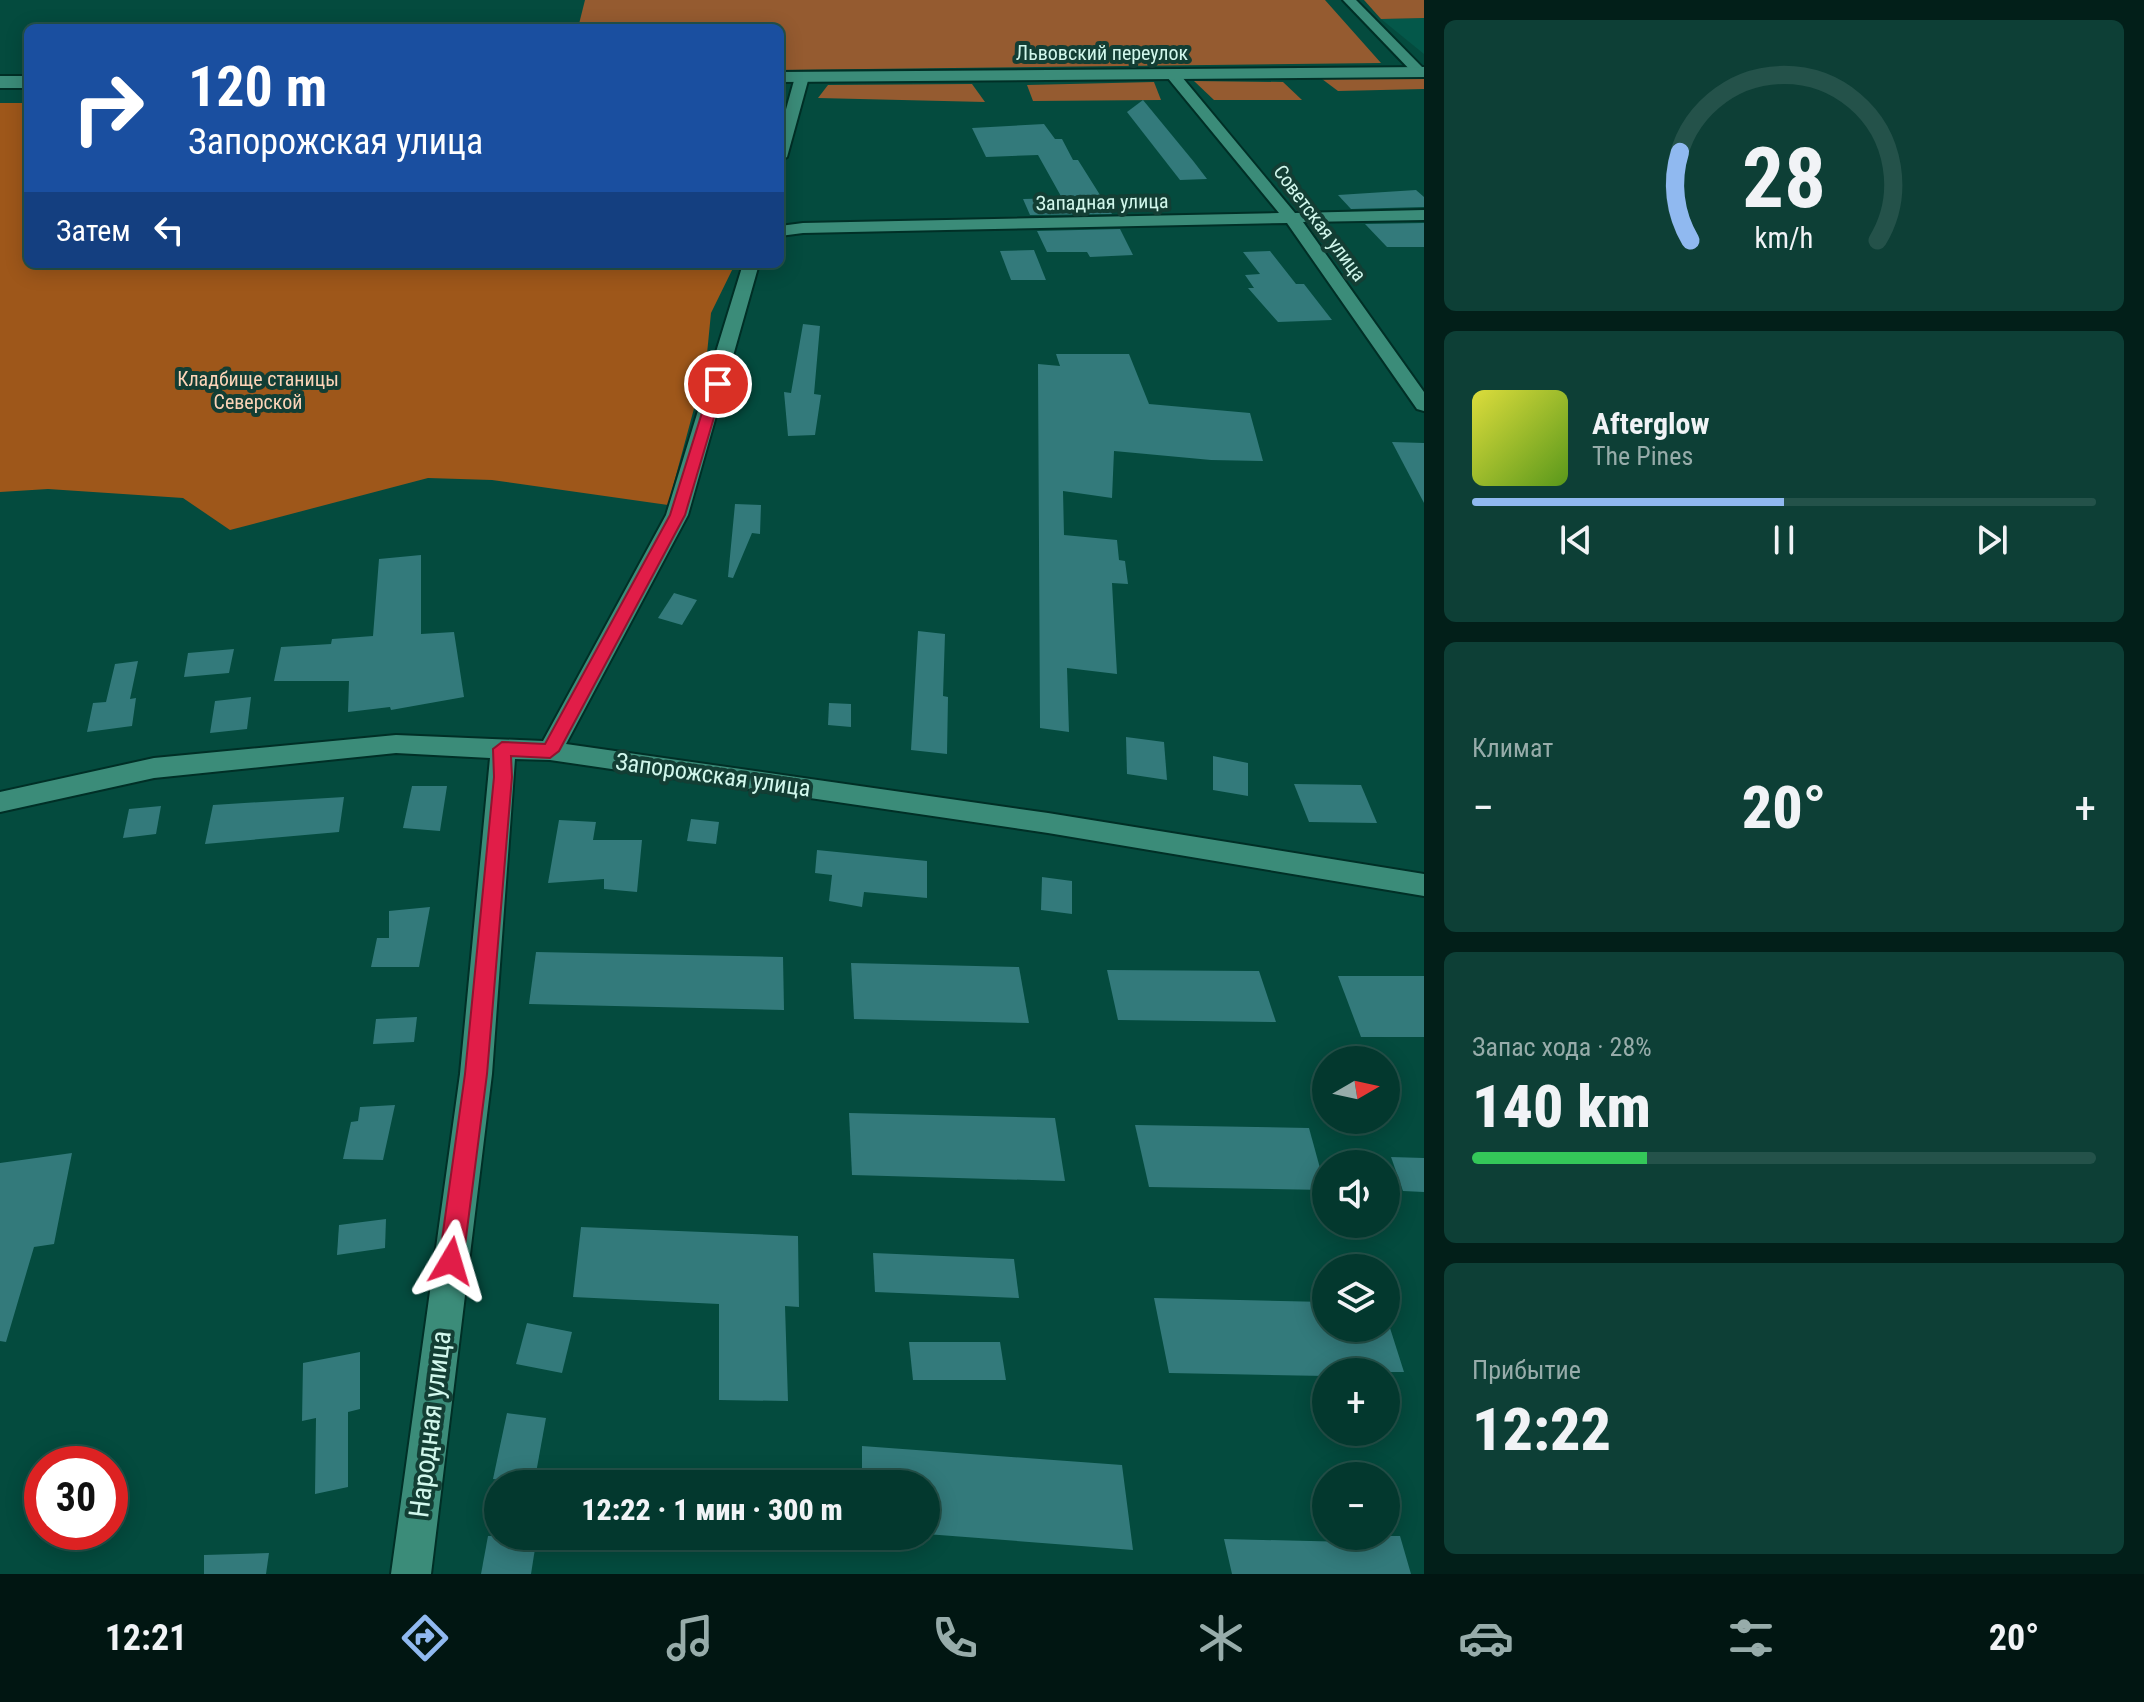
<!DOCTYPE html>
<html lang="ru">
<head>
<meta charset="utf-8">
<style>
  body { margin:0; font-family:"Roboto Condensed",sans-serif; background:#0d3f36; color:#f1f3f6; height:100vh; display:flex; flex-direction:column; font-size:30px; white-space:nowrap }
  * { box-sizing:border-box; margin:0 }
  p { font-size:26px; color:#97acaa }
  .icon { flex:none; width:44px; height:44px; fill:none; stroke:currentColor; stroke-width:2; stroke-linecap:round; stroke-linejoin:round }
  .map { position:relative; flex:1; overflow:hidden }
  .sheet { display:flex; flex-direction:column; gap:20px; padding:20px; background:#021f19; width:720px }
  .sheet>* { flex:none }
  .guide { position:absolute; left:24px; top:24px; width:760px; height:244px; border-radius:12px; box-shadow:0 4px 20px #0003,0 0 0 2px #24524a; background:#1a4fa0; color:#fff; overflow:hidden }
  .needle { width:52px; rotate:81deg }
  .fabs { position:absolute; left:1312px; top:1046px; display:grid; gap:16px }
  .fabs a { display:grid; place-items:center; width:88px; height:88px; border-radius:50%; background:#03382e; box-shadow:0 4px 20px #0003,0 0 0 2px #24524a; font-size:40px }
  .speed { position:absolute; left:24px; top:1446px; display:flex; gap:16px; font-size:40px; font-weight:700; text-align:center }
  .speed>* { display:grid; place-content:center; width:104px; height:104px; border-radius:50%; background:#03382e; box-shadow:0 4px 20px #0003,0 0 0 2px #24524a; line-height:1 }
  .speed .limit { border:12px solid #d22; background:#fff; color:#111 }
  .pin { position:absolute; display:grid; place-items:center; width:68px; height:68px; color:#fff; margin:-34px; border:4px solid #fff; border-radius:50%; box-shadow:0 2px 8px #0007 }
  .me { position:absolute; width:88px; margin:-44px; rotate:7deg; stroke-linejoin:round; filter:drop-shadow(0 0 6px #0008) }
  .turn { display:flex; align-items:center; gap:28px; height:168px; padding:0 32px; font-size:36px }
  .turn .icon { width:104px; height:104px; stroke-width:2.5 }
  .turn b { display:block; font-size:56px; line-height:68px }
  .then { display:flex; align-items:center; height:76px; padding:0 32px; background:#0003; gap:16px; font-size:30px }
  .big { font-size:60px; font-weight:800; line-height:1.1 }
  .sheet .card { flex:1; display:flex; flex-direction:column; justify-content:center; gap:12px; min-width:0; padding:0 28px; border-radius:12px; background:#0d3f36 }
  .sheet .dial { align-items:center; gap:0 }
  .dial svg { height:208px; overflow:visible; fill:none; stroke:#24524a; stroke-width:7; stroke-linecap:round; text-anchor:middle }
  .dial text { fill:#f1f3f6; stroke:none }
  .song { display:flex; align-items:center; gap:24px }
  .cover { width:96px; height:96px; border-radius:12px; background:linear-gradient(135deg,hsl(60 70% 55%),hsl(90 70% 35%)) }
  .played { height:8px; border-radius:4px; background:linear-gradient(90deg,#90b9f0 50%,#24524a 50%) }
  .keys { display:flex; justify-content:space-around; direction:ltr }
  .heat { display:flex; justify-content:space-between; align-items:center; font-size:44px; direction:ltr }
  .charge { height:12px; border-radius:6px; background:linear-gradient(90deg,#34c759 28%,#24524a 0) }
  .trip { position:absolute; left:484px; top:1470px; width:456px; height:80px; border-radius:40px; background:#03382e; box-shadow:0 4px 20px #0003,0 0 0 2px #24524a; font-weight:800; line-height:80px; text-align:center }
  .dock { display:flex; height:128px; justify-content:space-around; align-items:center; background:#011612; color:#97acaa }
  .dock .icon { width:56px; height:56px }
  .dock .active { color:#90b9f0 }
  .dock b { font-size:36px; color:#f1f3f6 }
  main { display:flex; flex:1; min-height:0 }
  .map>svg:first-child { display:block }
  .built { fill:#04584a }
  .green { fill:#955b30 }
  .forest { fill:#9e571a }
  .building { fill:#337a7b }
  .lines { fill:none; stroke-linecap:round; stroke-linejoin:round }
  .street-casing { stroke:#002f26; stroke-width:4 }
  .secondary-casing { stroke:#002f26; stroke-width:4 }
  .street { fill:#3b8c79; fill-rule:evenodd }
  .secondary { fill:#3b8c79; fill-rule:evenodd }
  .route { fill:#e11d48; stroke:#92132f; stroke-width:2 }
  .labels { text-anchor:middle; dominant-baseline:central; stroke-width:8; stroke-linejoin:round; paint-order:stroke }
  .far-street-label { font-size:20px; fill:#d1f7ec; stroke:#133e34 }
  .far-park-label { font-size:20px; fill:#fdd4b8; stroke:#133e34 }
  .street-label { font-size:24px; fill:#d1f7ec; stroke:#133e34 }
  .near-street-label { font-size:28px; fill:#d1f7ec; stroke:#133e34 }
</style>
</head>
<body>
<main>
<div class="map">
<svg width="1424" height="1574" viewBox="0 0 1424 1574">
  <rect width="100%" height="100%" fill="#044b3e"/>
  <!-- built -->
  <polygon class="built" points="1424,18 1424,54 1381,19"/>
  <!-- green -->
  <g class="green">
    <polygon points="585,0 1325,0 1381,63 780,70 780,28 578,28"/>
    <polygon points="1364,0 1424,0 1424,18 1381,19"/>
    <polygon points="1424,78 1424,89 1338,91 1322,79"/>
    <polygon points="1194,81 1283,82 1302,100 1214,100"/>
    <polygon points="1154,82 1161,100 1033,101 1027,85"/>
    <polygon points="972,84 985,102 818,98 828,85"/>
  </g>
  <!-- forest -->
  <polygon class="forest" points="0,103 28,103 28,264 735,264 711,313 706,364 668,505 492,480 428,478 230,530 183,498 48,489 0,492"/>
  <!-- building -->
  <g class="building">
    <polygon points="1143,100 1194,162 1207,179 1180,180 1127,112"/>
    <polygon points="1044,124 1055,139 1062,139 1073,160 1078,160 1112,214 1030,215 1023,199 1062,198 1038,155 986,157 972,128"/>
    <polygon points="1416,190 1424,197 1424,207 1351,209 1338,195"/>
    <polygon points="1424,223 1424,247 1387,247 1365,224"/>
    <polygon points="1120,229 1133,255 1090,257 1087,252 1047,252 1037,231"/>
    <polygon points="1034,250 1046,280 1011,280 1000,251"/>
    <polygon points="1270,251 1296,284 1304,284 1332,320 1278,322 1248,288 1254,288 1245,275 1260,274 1243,252"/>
    <polygon points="803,324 820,326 814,394 821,395 815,435 788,436 784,392 791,393"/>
    <polygon points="1056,354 1129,354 1149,404 1250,413 1263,461 1211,460 1114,451 1112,498 1063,491 1064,535 1117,540 1119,560 1125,561 1128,584 1112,583 1117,674 1067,668 1069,732 1040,728 1038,364 1060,366"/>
    <polygon points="1392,442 1424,443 1424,503"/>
    <polygon points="735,504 761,505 760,534 752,533 733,578 728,577"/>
    <polygon points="421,555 421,634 454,632 464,697 391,710 390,707 348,712 349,681 274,681 281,647 331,644 332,639 373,636 379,559"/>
    <polygon points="674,593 697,600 682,625 658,618"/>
    <polygon points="918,631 945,634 943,696 948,697 947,754 911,750"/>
    <polygon points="234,649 229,673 184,677 188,653"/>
    <polygon points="138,661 130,699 136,698 132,726 87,732 93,703 106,702 115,664"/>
    <polygon points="251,697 247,729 210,733 215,701"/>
    <polygon points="829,703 851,704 851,727 828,725"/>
    <polygon points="1126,737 1164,742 1167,780 1127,774"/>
    <polygon points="1213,756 1248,763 1248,796 1213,790"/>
    <polygon points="1294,784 1361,785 1377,823 1309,822"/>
    <polygon points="412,786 447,786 440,831 403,828"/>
    <polygon points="344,797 339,832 205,844 213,805"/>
    <polygon points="161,806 156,834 123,838 129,809"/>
    <polygon points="691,819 719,822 716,844 687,841"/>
    <polygon points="559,820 596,822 593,840 642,840 637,892 604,889 604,879 548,883"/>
    <polygon points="817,850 927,861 927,898 864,892 862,907 829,901 832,875 815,873"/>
    <polygon points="1042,877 1072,881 1072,914 1041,910"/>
    <polygon points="430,907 419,967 371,967 377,938 389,938 389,911"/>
    <polygon points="536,952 783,957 784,1010 529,1004"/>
    <polygon points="851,963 1019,967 1029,1023 854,1019"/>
    <polygon points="1107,970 1259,971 1276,1022 1118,1020"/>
    <polygon points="1338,976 1424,976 1424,1037 1361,1037"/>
    <polygon points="417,1017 414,1042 373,1044 376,1019"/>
    <polygon points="395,1105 383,1160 343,1159 351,1122 358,1121 360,1107"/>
    <polygon points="849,1113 1055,1118 1065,1181 852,1175"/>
    <polygon points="1135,1125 1309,1128 1326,1190 1149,1187"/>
    <polygon points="72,1153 54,1244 34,1247 6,1342 0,1341 0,1163"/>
    <polygon points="1391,1157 1424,1158 1424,1192 1403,1191"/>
    <polygon points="386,1219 385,1248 337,1255 339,1225"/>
    <polygon points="581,1227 798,1236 799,1307 785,1306 788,1401 719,1400 719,1304 573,1297"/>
    <polygon points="873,1253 1014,1259 1019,1298 875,1292"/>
    <polygon points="1154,1298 1326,1302 1326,1328 1390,1328 1404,1372 1326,1372 1326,1376 1169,1373"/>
    <polygon points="527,1323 572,1332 562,1373 516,1364"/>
    <polygon points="909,1342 1000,1342 1006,1380 913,1380"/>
    <polygon points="360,1352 360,1409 348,1412 348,1487 315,1494 316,1418 302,1421 303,1363"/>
    <polygon points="507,1413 546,1418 534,1484 493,1479"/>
    <polygon points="862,1446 1122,1465 1133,1550 926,1534 926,1484 862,1484"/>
    <polygon points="488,1536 537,1536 531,1574 481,1574"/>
    <polygon points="1349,1536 1400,1536 1411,1574 1232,1574 1224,1539 1351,1542"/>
    <polygon points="269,1553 266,1574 204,1574 204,1555"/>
  </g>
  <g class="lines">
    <defs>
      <g id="street">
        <polygon points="1343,0 1356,0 1424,69 1424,75 1415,75"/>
        <polygon points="1172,70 1177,71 1295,213 1424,210 1424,220 1303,222 1424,392 1424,411 1417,409 1287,223 803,233 780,236 780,226 803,223 1279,213 1167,77 1165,74"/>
        <polygon points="802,73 809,77 787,157 780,161 780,131 795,77"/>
        <polygon points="743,264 759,264 688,515 566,744 1048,813 1424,874 1424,896 1048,833 550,760 515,759 492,1074 431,1574 391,1574 460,1074 490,758 396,753 154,778 0,812 0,792 154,758 396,735 543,741 666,515"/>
      </g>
      <g id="secondary">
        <polygon points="1424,67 1424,77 780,82 780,72"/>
        <rect x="0" y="76" width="28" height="12"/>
      </g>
    </defs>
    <!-- street casing -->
    <use href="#street" class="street-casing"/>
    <!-- secondary casing -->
    <use href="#secondary" class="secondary-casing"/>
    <!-- street -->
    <use href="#street" class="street"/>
    <!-- secondary -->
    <use href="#secondary" class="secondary"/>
  </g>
  <!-- route -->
  <polygon class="route" points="718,380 724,384 685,515 559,751 550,758 511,756 512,777 487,1074 463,1261 460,1270 451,1273 443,1270 439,1261 465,1074 494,777 493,749 502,742 545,744 670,515 711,384"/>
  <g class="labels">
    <!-- far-street labels -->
    <g class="far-street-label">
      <text x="1102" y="53">Львовский переулок</text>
      <text transform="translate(1102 202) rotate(-1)">Западная улица</text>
      <text transform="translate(1320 223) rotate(53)">Советская улица</text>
    </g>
    <!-- far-park labels -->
    <g class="far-park-label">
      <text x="258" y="379">Кладбище станицы<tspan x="258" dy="23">Северской</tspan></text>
    </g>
    <!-- street labels -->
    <g class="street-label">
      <text transform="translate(713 775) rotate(8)">Запорожская улица</text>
    </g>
    <!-- near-street labels -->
    <g class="near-street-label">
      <text transform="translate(430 1424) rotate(-83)">Народная улица</text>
    </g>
  </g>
</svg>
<div class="fabs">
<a><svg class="needle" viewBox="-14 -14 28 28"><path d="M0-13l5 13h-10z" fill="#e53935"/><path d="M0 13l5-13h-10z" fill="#97acaa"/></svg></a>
<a><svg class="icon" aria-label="sound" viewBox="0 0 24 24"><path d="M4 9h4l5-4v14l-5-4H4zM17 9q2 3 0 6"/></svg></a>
<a><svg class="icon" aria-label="layers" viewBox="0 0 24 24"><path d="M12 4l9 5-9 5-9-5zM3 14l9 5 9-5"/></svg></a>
<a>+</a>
<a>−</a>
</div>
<div class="speed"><div class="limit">30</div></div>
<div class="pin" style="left:718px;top:384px;background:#d93025"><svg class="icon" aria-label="arrive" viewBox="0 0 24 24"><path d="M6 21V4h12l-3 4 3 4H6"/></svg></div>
<svg class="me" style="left:451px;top:1261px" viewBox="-20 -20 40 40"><path d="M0-17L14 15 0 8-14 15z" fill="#e11d48" stroke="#fff" stroke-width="4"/></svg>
<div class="trip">12:22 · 1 мин · 300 m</div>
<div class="guide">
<div class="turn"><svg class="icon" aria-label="right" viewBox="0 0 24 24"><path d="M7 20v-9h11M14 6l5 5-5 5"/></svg><div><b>120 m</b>Запорожская улица</div></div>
<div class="then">Затем<svg class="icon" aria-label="left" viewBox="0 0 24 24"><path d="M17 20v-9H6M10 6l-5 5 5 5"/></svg></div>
</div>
</div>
<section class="sheet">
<div class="card dial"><svg viewBox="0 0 100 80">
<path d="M14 69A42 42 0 1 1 86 69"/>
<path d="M14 69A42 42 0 0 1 10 35" stroke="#90b9f0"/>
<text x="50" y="56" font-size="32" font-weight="700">28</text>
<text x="50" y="72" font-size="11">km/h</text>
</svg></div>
<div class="card">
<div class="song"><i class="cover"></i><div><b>Afterglow</b><p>The Pines</p></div></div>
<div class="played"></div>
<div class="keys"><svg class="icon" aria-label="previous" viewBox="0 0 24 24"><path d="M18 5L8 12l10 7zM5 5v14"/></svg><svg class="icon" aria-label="pause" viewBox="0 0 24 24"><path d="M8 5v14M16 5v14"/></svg><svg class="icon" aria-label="next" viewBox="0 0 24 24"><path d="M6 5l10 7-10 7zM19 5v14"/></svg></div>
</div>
<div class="card"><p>Климат</p>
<div class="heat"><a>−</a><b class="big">20°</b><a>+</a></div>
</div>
<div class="card"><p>Запас хода · 28%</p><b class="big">140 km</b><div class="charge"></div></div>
<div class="card"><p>Прибытие</p><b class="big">12:22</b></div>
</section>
</main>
<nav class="dock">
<b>12:21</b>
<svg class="icon active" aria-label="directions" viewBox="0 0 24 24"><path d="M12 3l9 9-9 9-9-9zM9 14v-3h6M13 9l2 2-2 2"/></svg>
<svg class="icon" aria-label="music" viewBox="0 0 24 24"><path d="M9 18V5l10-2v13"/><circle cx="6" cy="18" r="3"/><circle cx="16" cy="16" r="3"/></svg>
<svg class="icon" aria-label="phone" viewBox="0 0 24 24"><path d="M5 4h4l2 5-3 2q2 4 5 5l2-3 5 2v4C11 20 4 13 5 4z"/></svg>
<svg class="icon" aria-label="climate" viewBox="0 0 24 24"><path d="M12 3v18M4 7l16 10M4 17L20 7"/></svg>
<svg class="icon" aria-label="car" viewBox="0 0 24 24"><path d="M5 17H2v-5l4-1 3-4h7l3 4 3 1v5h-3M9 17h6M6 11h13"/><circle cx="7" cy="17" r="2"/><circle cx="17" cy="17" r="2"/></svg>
<svg class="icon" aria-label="filters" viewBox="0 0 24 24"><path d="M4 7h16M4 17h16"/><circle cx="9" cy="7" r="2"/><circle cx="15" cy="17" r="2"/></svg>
<b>20°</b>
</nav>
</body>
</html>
